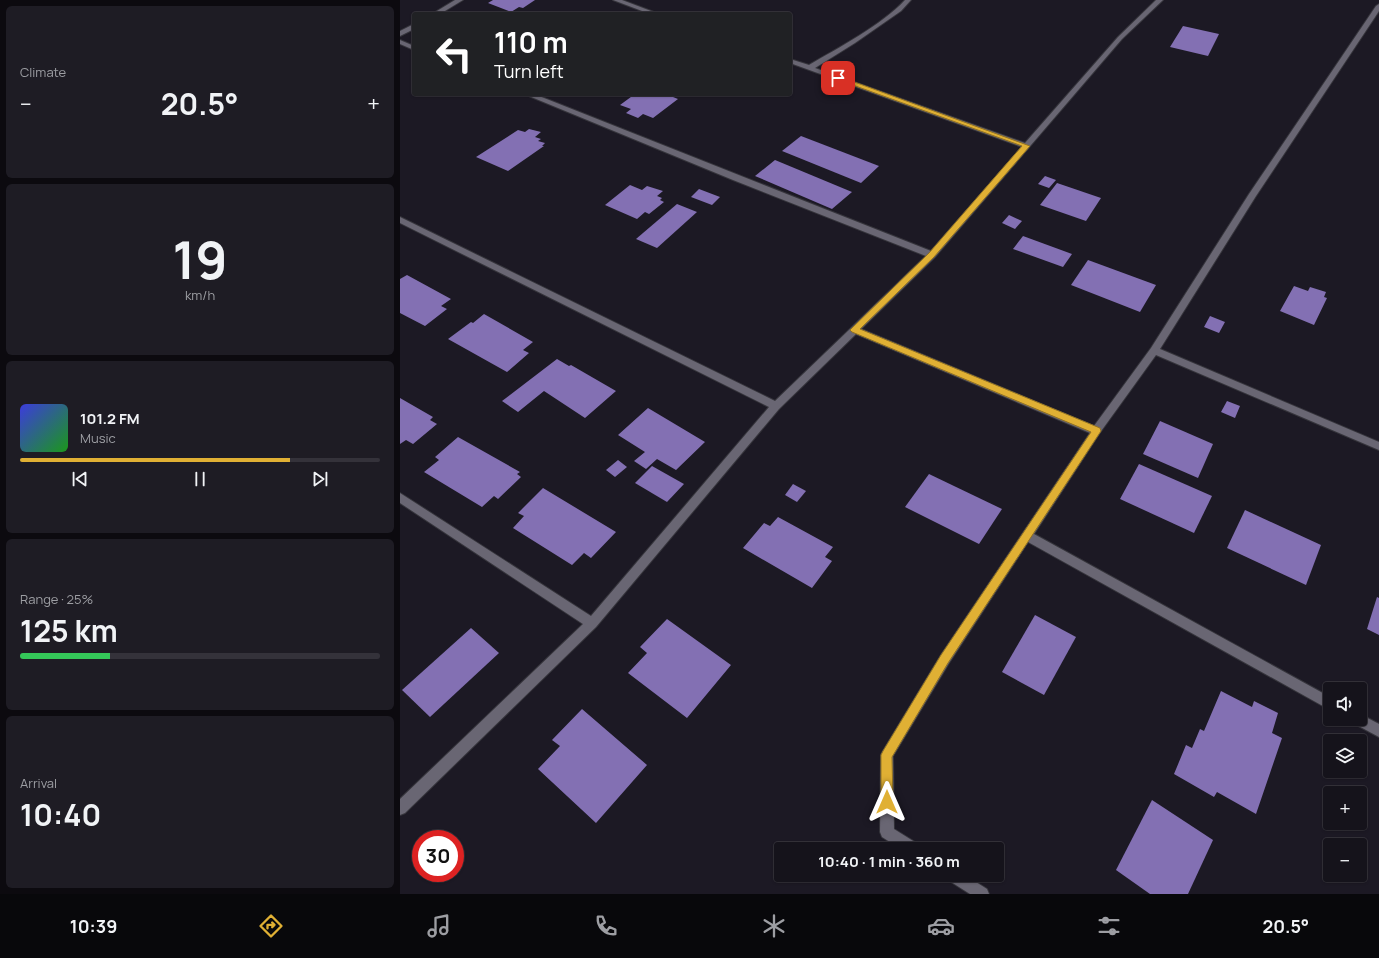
<!DOCTYPE html>
<html lang="en">
<head>
<meta charset="utf-8">
<style>
  body { margin:0; font-family:Manrope,sans-serif; background:#1e1c24; color:#f1f3f6; height:100vh; display:flex; flex-direction:column; font-size:15px; white-space:nowrap }
  * { box-sizing:border-box; margin:0 }
  p { font-size:13px; color:#9d9ea3 }
  .icon { flex:none; width:22px; height:22px; fill:none; stroke:currentColor; stroke-width:2; stroke-linecap:round; stroke-linejoin:round }
  .map { position:relative; flex:1; overflow:hidden }
  .panel { display:flex; flex-direction:column; gap:6px; padding:6px; background:#0c0a0f; width:400px }
  .panel>* { flex:none }
  .guide { position:absolute; left:12px; top:12px; width:380px; height:84px; border-radius:4px; box-shadow:0 1px 3px #0004,0 0 0 1px #34323a; background:#202124; color:#fff; overflow:hidden }
  .tools { position:absolute; left:923px; top:682px; display:grid; gap:8px }
  .tools a { display:grid; place-items:center; width:44px; height:44px; border-radius:4px; background:#15131b; box-shadow:0 1px 3px #0004,0 0 0 1px #34323a; font-size:20px }
  .speed { position:absolute; left:12px; top:830px; display:flex; gap:8px; font-size:20px; font-weight:700; text-align:center }
  .speed>* { display:grid; place-content:center; width:52px; height:52px; border-radius:50%; background:#15131b; box-shadow:0 1px 3px #0004,0 0 0 1px #34323a; line-height:1 }
  .speed .limit { border:6px solid #d22; background:#fff; color:#111 }
  .pin { position:absolute; display:grid; place-items:center; width:34px; height:34px; color:#fff; margin:-17px; border-radius:8px; box-shadow:0 2px 6px #0006 }
  .me { position:absolute; width:44px; margin:-22px; rotate:0deg; stroke-linejoin:round; filter:drop-shadow(0 0 3px #0008) }
  .turn { display:flex; align-items:center; gap:14px; height:84px; padding:0 16px; font-size:18px }
  .turn .icon { width:52px; height:52px; stroke-width:2.5 }
  .turn b { display:block; font-size:28px; line-height:34px }
  .big { font-size:30px; font-weight:700; line-height:1.1 }
  .panel .tile { flex:1; display:flex; flex-direction:column; justify-content:center; gap:6px; min-width:0; padding:0 14px; border-radius:6px; background:#1e1c24 }
  .panel .dial { align-items:center; gap:0 }
  .dial b { font-size:52px; line-height:1 }
  .song { display:flex; align-items:center; gap:12px }
  .cover { width:48px; height:48px; border-radius:6px; background:linear-gradient(135deg,hsl(240 70% 55%),hsl(120 70% 35%)) }
  .played { height:4px; border-radius:2px; background:linear-gradient(90deg,#e0b034 75%,#34323a 75%) }
  .keys { display:flex; justify-content:space-around; direction:ltr }
  .heat { display:flex; justify-content:space-between; align-items:center; font-size:22px; direction:ltr }
  .charge { height:6px; border-radius:3px; background:linear-gradient(90deg,#34c759 25%,#34323a 0) }
  .trip { position:absolute; left:374px; top:842px; width:230px; height:40px; border-radius:4px; background:#15131b; box-shadow:0 1px 3px #0004,0 0 0 1px #34323a; font-weight:700; line-height:40px; text-align:center }
  .menu { display:flex; height:64px; justify-content:space-around; align-items:center; background:#08080b; color:#9d9ea3 }
  .menu .icon { width:28px; height:28px }
  .menu .current { color:#e0b034 }
  .menu b { font-size:18px; color:#f1f3f6 }
  main { display:flex; flex:1; min-height:0 }
  .map>svg:first-child { display:block }
  .building { fill:#8370b3 }
  .lines { fill:none; stroke-linecap:round; stroke-linejoin:round }
  .street-casing { stroke:#35343b; stroke-width:2 }
  .street { fill:#696673; fill-rule:evenodd }
  .route { fill:#e0b034; stroke:#927222 }
</style>
</head>
<body>
<main>
<section class="panel">
<div class="tile"><p>Climate</p>
<div class="heat"><a>−</a><b class="big">20.5°</b><a>+</a></div>
</div>
<div class="tile dial"><b>19</b><p>km/h</p></div>
<div class="tile">
<div class="song"><i class="cover"></i><div><b>101.2 FM</b><p>Music</p></div></div>
<div class="played"></div>
<div class="keys"><svg class="icon" aria-label="previous" viewBox="0 0 24 24"><path d="M18 5L8 12l10 7zM5 5v14"/></svg><svg class="icon" aria-label="pause" viewBox="0 0 24 24"><path d="M8 5v14M16 5v14"/></svg><svg class="icon" aria-label="next" viewBox="0 0 24 24"><path d="M6 5l10 7-10 7zM19 5v14"/></svg></div>
</div>
<div class="tile"><p>Range · 25%</p><b class="big">125 km</b><div class="charge"></div></div>
<div class="tile"><p>Arrival</p><b class="big">10:40</b></div>
</section>
<div class="map">
<svg width="979" height="894" viewBox="0 0 979 894">
  <rect width="100%" height="100%" fill="#1c1924"/>
  <!-- building -->
  <g class="building">
    <polygon points="93,0 135,0 123,8 119,7 111,12 88,3"/>
    <polygon points="783,26 819,34 808,56 770,47"/>
    <polygon points="235,94 270,94 268,95 278,99 253,118 243,114 238,118 226,113 231,109 220,105"/>
    <polygon points="129,129 141,132 135,137 141,139 138,141 145,143 142,146 144,146 108,171 76,157 118,130 125,132"/>
    <polygon points="401,136 479,166 461,183 382,151"/>
    <polygon points="375,160 452,192 432,209 355,176"/>
    <polygon points="645,176 656,180 649,188 638,184"/>
    <polygon points="657,183 701,198 686,221 640,205"/>
    <polygon points="230,185 242,190 247,186 263,191 257,196 262,198 260,200 264,202 249,214 245,212 237,219 205,205"/>
    <polygon points="299,189 320,197 312,205 291,197"/>
    <polygon points="277,204 297,212 257,248 236,239"/>
    <polygon points="609,215 622,221 615,229 602,223"/>
    <polygon points="623,236 672,254 663,267 613,249"/>
    <polygon points="688,260 756,285 740,312 671,285"/>
    <polygon points="7,275 51,299 41,306 47,309 25,326 0,313 0,279"/>
    <polygon points="894,286 908,291 910,287 926,292 924,297 927,298 914,325 880,311"/>
    <polygon points="84,314 133,342 123,350 129,353 107,372 48,339 71,322 73,323"/>
    <polygon points="810,316 825,322 819,333 804,327"/>
    <polygon points="157,359 169,366 171,365 216,391 185,418 144,391 118,412 102,401"/>
    <polygon points="0,398 33,417 30,420 37,424 13,444 6,440 0,444"/>
    <polygon points="827,401 840,406 835,418 821,412"/>
    <polygon points="248,408 305,442 276,470 257,459 246,469 234,461 245,452 218,435"/>
    <polygon points="760,421 813,444 798,478 743,454"/>
    <polygon points="58,437 120,472 117,474 121,477 98,499 94,496 82,507 24,472 39,460 35,457"/>
    <polygon points="218,460 227,467 215,477 206,470"/>
    <polygon points="739,464 812,496 794,533 720,499"/>
    <polygon points="252,466 284,484 267,502 235,483"/>
    <polygon points="529,474 602,509 579,544 505,507"/>
    <polygon points="393,484 406,491 397,502 385,495"/>
    <polygon points="143,488 216,532 191,558 184,553 172,565 113,528 124,516 118,513"/>
    <polygon points="845,510 921,545 906,585 827,548"/>
    <polygon points="378,517 433,547 425,557 432,561 412,588 343,548 364,523 370,526"/>
    <polygon points="977,597 979,598 979,635 967,629"/>
    <polygon points="635,615 676,637 644,695 602,672"/>
    <polygon points="267,619 331,665 287,718 228,673 247,653 240,647"/>
    <polygon points="71,628 99,653 30,717 2,690"/>
    <polygon points="821,691 852,707 854,701 878,713 872,733 882,738 856,814 817,792 814,797 774,774 786,745 792,748 800,729 804,731"/>
    <polygon points="182,709 247,765 196,823 138,769 160,746 152,740"/>
    <polygon points="752,800 813,840 788,894 750,894 716,870"/>
  </g>
  <g class="lines">
    <defs>
      <g id="street">
        <polygon points="55,0 63,0 40,14 32,14"/>
        <polygon points="213,0 222,0 259,14 250,14"/>
        <path d="M505 0H511L501 11 455 43 415 68 625 143 718 37 756 0H763L722 39 535 257 461 329 694 426 751 348 849 194 976 6 979 4V11L856 196 760 349 979 442V450L756 355 699 434 634 534 930 697V710L628 542 549 663 493 756 494 829 518 844 520 849H501L482 837 480 832 481 755 483 751 541 655 690 433 456 334 379 409 196 627 5 813 0 815V799L183 624 0 503V493L191 616 369 407 0 223V217L375 401 526 256 333 180 124 94H134L531 251 622 147 390 63V59L409 65C438 48 482 25 505 0Z"/>
        <polygon points="14,24 14,29 0,36 0,31"/>
        <polygon points="0,40 14,46 14,50 0,44"/>
        <polygon points="960,714 979,724 979,737 953,723 951,719 960,719"/>
        <polygon points="546,875 565,875 587,889 589,894 570,894 548,880"/>
      </g>
    </defs>
    <!-- street casing -->
    <use href="#street" class="street-casing"/>
    <!-- street -->
    <use href="#street" class="street"/>
  </g>
  <!-- route -->
  <polygon class="route" points="438,76 630,146 534,257 460,329 700,428 701,431 548,663 492,757 493,802 491,806 487,807 483,806 481,802 481,755 483,751 541,655 691,432 452,332 450,330 452,328 529,253 622,146 436,79 435,78"/>
</svg>
<div class="tools">
<a><svg class="icon" aria-label="sound" viewBox="0 0 24 24"><path d="M4 9h4l5-4v14l-5-4H4zM17 9q2 3 0 6"/></svg></a>
<a><svg class="icon" aria-label="layers" viewBox="0 0 24 24"><path d="M12 4l9 5-9 5-9-5zM3 14l9 5 9-5"/></svg></a>
<a>+</a>
<a>−</a>
</div>
<div class="speed"><div class="limit">30</div></div>
<div class="pin" style="left:438px;top:78px;background:#d93025"><svg class="icon" aria-label="arrive" viewBox="0 0 24 24"><path d="M6 21V4h12l-3 4 3 4H6"/></svg></div>
<svg class="me" style="left:487px;top:802px" viewBox="-20 -20 40 40"><path d="M0-17L14 15 0 8-14 15z" fill="#e0b034" stroke="#fff" stroke-width="4"/></svg>
<div class="trip">10:40 · 1 min · 360 m</div>
<div class="guide">
<div class="turn"><svg class="icon" aria-label="left" viewBox="0 0 24 24"><path d="M17 20v-9H6M10 6l-5 5 5 5"/></svg><div><b>110 m</b>Turn left</div></div>
</div>
</div>
</main>
<nav class="menu">
<b>10:39</b>
<svg class="icon current" aria-label="directions" viewBox="0 0 24 24"><path d="M12 3l9 9-9 9-9-9zM9 14v-3h6M13 9l2 2-2 2"/></svg>
<svg class="icon" aria-label="music" viewBox="0 0 24 24"><path d="M9 18V5l10-2v13"/><circle cx="6" cy="18" r="3"/><circle cx="16" cy="16" r="3"/></svg>
<svg class="icon" aria-label="phone" viewBox="0 0 24 24"><path d="M5 4h4l2 5-3 2q2 4 5 5l2-3 5 2v4C11 20 4 13 5 4z"/></svg>
<svg class="icon" aria-label="climate" viewBox="0 0 24 24"><path d="M12 3v18M4 7l16 10M4 17L20 7"/></svg>
<svg class="icon" aria-label="car" viewBox="0 0 24 24"><path d="M5 17H2v-5l4-1 3-4h7l3 4 3 1v5h-3M9 17h6M6 11h13"/><circle cx="7" cy="17" r="2"/><circle cx="17" cy="17" r="2"/></svg>
<svg class="icon" aria-label="filters" viewBox="0 0 24 24"><path d="M4 7h16M4 17h16"/><circle cx="9" cy="7" r="2"/><circle cx="15" cy="17" r="2"/></svg>
<b>20.5°</b>
</nav>
</body>
</html>
